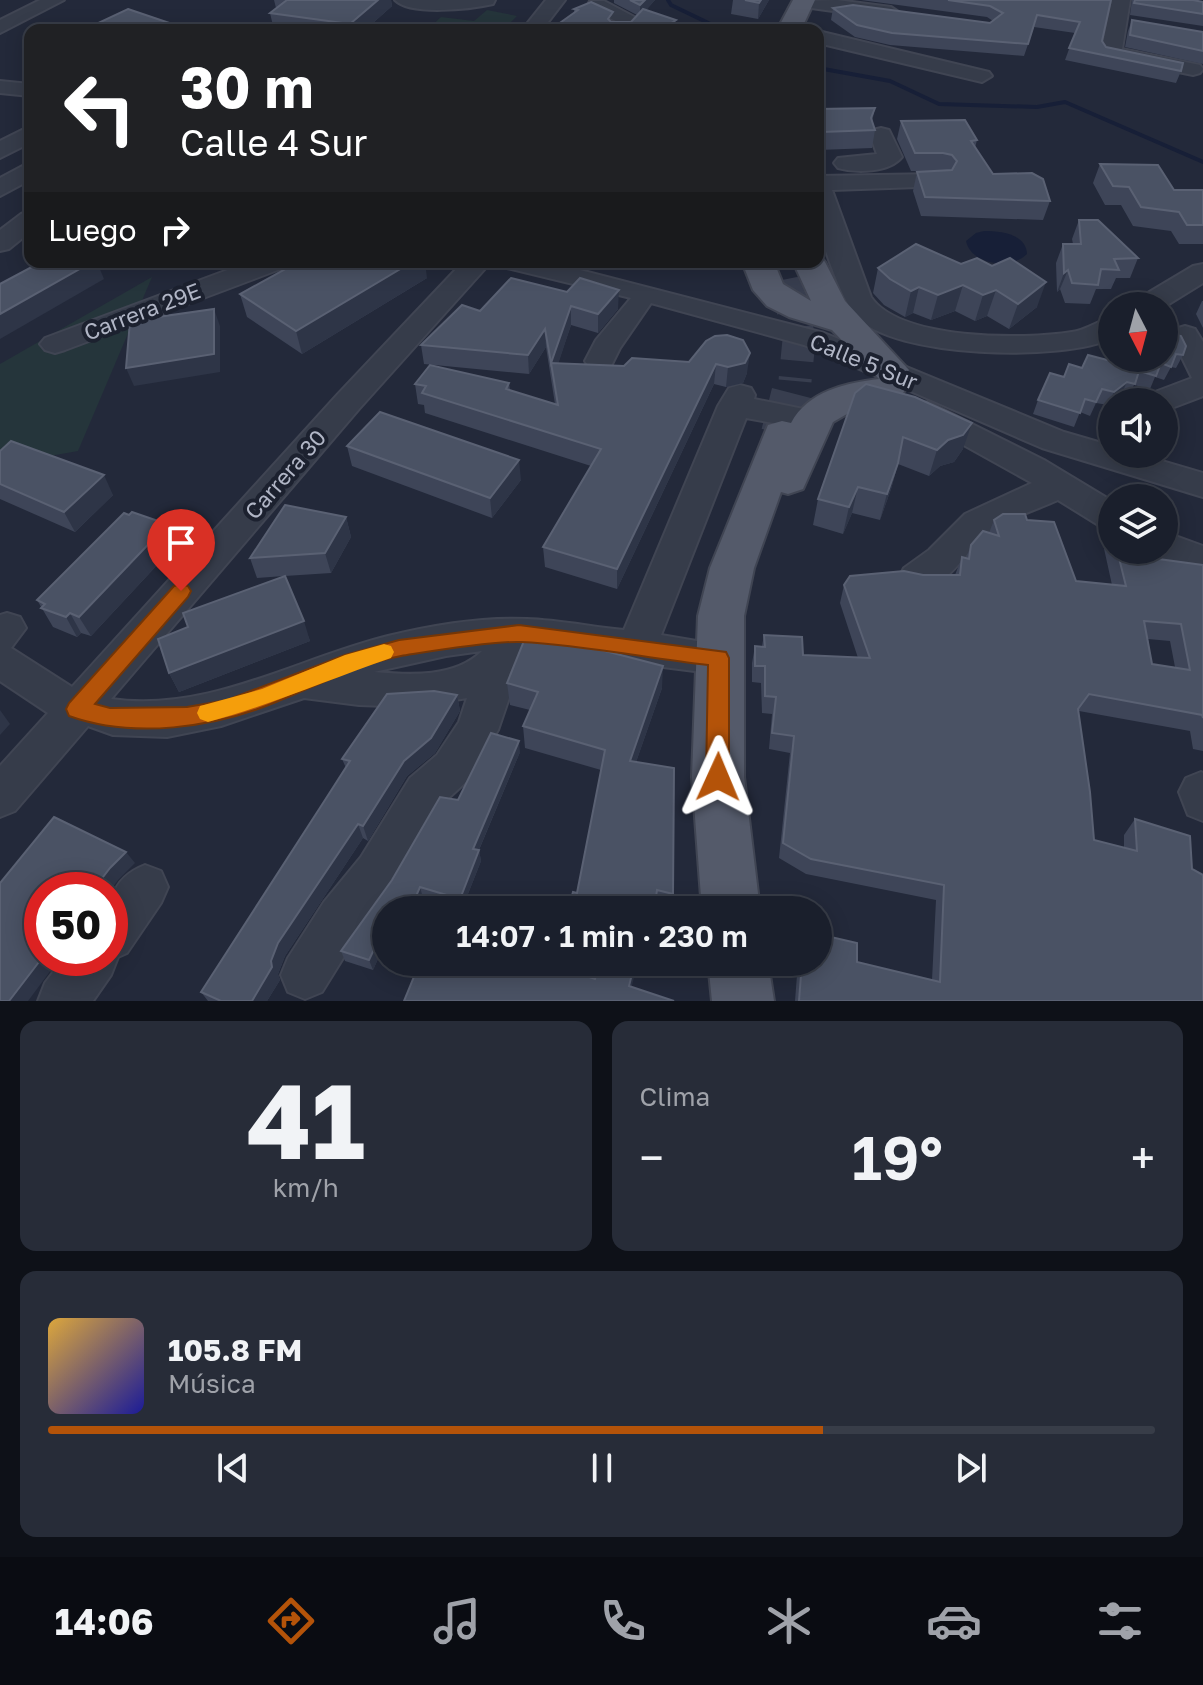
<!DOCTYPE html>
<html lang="es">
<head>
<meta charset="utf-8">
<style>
  body { margin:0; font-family:"Golos Text",sans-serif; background:#272c38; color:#f1f3f6; height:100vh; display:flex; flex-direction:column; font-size:30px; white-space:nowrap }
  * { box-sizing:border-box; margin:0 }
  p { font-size:26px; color:#9fa2a9 }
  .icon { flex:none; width:44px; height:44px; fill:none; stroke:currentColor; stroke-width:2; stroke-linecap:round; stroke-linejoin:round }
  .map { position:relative; height:1001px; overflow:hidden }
  .details { display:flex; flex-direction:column; gap:20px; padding:20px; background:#0e1118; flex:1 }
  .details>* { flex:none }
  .banner { position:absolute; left:24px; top:24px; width:800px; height:244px; border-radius:16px; box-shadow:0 4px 20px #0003,0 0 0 2px #383d48; background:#202124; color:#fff; overflow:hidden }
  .needle { width:52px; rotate:174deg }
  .tools { position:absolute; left:1098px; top:292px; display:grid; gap:16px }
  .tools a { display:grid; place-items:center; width:80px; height:80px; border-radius:50%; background:#1a1f2c; box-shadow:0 4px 20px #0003,0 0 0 2px #383d48; font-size:40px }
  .speed { position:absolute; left:24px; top:872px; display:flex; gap:16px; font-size:40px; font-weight:700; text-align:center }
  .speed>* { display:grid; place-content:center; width:104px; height:104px; border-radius:50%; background:#1a1f2c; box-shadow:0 4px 20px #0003,0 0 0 2px #383d48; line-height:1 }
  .speed .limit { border:12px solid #d22; background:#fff; color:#111 }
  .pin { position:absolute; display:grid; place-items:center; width:68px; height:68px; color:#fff; margin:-82px -34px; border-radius:50% 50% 50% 0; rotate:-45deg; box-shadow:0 0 8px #0007 }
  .pin .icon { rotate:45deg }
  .me { position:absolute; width:88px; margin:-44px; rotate:1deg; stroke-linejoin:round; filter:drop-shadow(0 0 6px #0008) }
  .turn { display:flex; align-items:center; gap:28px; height:168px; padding:0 24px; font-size:36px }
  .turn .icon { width:104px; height:104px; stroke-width:2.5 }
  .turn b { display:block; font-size:56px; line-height:68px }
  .then { display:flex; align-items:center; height:76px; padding:0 24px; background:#0003; gap:16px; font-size:30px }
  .big { font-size:60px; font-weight:600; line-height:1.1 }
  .details .card { flex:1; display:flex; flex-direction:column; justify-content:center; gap:12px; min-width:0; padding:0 28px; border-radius:16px; background:#272c38 }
  .details .dial { align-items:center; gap:0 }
  .dial b { font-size:104px; line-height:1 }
  .song { display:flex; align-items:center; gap:24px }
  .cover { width:96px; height:96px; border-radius:12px; background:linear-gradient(135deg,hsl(40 70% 55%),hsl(240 70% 35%)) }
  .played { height:8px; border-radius:4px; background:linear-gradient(90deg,#b45309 70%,#383d48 70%) }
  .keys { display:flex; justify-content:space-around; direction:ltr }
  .heat { display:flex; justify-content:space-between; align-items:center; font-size:44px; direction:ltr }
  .details .tiles { flex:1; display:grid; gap:20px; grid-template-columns:1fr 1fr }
  .card:last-child { grid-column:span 2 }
  .trip { position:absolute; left:372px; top:896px; width:460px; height:80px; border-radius:40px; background:#1a1f2c; box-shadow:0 4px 20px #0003,0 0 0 2px #383d48; font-weight:600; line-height:80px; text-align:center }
  .tabs { display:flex; height:128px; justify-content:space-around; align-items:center; background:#0a0c12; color:#9fa2a9 }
  .tabs .icon { width:56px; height:56px }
  .tabs .selected { color:#b45309 }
  .tabs b { font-size:36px; color:#f1f3f6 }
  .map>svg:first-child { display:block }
  .green { fill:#25353b }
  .water { fill:#171f37 }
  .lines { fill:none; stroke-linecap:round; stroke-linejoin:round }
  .stream { stroke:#171f37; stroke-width:4 }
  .major-tunnel-far1 { stroke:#383e4f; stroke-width:33; stroke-dasharray:33 17; stroke-linecap:butt }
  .major-tunnel { stroke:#383e4f; stroke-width:42; stroke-dasharray:42 21; stroke-linecap:butt }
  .minor-casing { stroke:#404553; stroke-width:4 }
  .major-casing { stroke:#404553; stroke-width:4 }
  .minor { fill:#363c4a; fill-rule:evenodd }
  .major { fill:#545a6a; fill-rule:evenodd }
  .wall { fill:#3e4558; fill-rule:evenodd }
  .shaded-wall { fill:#2e3547 }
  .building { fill:#4a5264; stroke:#5a6173; stroke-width:2; fill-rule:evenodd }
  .route { fill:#b45309; stroke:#753606; stroke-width:2 }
  .slow { fill:#f59e0b }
  .labels { text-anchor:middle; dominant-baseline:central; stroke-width:8; stroke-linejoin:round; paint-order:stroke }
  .street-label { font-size:22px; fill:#b1b6c6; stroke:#1c212f }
</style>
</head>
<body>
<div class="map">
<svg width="1203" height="1001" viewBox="0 0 1203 1001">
  <rect width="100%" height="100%" fill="#23293a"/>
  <!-- green -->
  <g class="green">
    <polygon points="487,10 517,16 503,30 427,30 441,17 474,21"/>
    <polygon points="152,277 78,451 22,461 0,481 0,364"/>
  </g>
  <!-- water -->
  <path class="water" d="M984 231C1001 231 1026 234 1027 254 1011 270 971 265 966 241L976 233Z"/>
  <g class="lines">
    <!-- stream -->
    <g class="stream">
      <polyline points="668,0 671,5 723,30"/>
      <polyline points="818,68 890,81 939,104 1037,107 1065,102 1203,162"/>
    </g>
    <!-- major-tunnel-far1 -->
    <polyline class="major-tunnel-far1" points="787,279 799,340 795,381"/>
    <!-- major-tunnel -->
    <polyline class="major-tunnel" points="782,434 796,379"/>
    <defs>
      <g id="minor">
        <polygon points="40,0 64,0 0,33 0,20"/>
        <path d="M395 0H495L493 4C471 9 411 16 395 0Z"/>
        <polygon points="546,0 565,0 542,30 522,30"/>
        <polygon points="837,0 891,7 900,13 891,19 804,7 795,1"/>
        <polygon points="1112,0 1130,0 1122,49 1200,65 1203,69 1200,73 1193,75 1104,57 1101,53"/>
        <polygon points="590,1 604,1 640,20 631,30 611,30 618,22 590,9 588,5"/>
        <polygon points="818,31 989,72 992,76 982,82 818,43"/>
        <polygon points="0,81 30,84 30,96 0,93"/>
        <polygon points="30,126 30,143 0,158 0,141"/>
        <path d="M881 128 889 130 902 157C889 173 856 173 838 168L834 163 838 158 877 154 870 135 873 130Z"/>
        <polygon points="30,162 30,180 0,196 0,178"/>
        <path d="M938 174 947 176 950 181 947 186 832 190 871 297C900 340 1024 340 1072 332 1086 330 1098 321 1112 317V338C1065 362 892 358 856 316 842 300 820 240 818 219 817 205 818 190 818 176Z"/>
        <polygon points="30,211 30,232 9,249 0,251 0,230 21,214"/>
        <polygon points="249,262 287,262 283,268 65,350 55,353 45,350 40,344 45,338"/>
        <path d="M463 262H491L359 409 111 699C209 713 295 659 388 636 433 625 481 617 527 619 559 620 592 627 624 630L718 406 729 388 740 385 751 388 755 395 754 399 823 413 828 420 823 427 812 430 746 418 661 635 732 647 737 658 732 669 718 674 522 649 524 654 498 730 467 781 440 806 393 889 358 934 322 992 305 999 288 992 281 975 288 958 324 902 361 857 410 778 437 755 459 722 467 698 414 707 359 705 304 698 221 726 167 737 113 735 88 726 15 811 0 817V766L48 713 0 681V615L7 613 20 617 26 628 11 648 72 687 337 395ZM482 651C455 678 410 675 374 672L446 656Z"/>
        <polygon points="503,262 549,262 824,333 1064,432 1112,446 1112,454 1138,454 1203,473 1203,497 1042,448 804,345 651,303 620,348 610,368 600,370 590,368 585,361 596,340 631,298 507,268"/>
        <polygon points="1203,264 1203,283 1164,307 1132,306 1136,300 1193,266"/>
        <polygon points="1185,326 1195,329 1203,342 1203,396 1164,411 1164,402 1143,402 1147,395 1192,378 1171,335 1175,329"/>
        <path d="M928 402 1044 460 1112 501V530L1100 526 1058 500C1036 510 1008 518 989 532 963 552 943 600 904 588L899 578 904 568 929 550 965 514 1032 483 917 419 912 412 917 405Z"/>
        <polygon points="1164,532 1203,546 1203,575 1151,554 1149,550 1164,550"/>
        <polygon points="1201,772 1203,773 1203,821 1188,815 1179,792 1186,778"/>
        <path d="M145 865 161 871 168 887 161 903 127 953 118 957 111 975 93 1001H38L45 983 64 958H110C110 918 101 882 145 865Z"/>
      </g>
      <g id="major">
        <polygon points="793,0 815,0 801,30 777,30"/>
        <path d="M818 254 825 262 845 301 909 370 904 378 896 380 905 390 899 399 859 407 833 422 803 489 788 494 781 492 754 568 744 616V777L760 910H702L692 777 698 616 710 568 768 425 782 421 791 423C808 391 846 383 879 379L832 330 789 317 767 306 753 290 742 262H774L783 284 811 301 793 262H818Z"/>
        <polygon points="708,962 768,962 774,1001 712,1001"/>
      </g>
    </defs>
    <!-- minor casing -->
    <use href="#minor" class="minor-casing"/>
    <!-- major casing -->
    <use href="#major" class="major-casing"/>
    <!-- minor -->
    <use href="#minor" class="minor"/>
    <!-- major -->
    <use href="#major" class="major"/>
  </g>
  <!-- wall -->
  <g class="wall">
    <polygon points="274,0 391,0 392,6 365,30 274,30 270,13 276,8"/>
    <polygon points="614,0 655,0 646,10 676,20 676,30 550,30 574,13 574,9 613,22 631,22 637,15 614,3"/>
    <polygon points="733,0 769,0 758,19 731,14"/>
    <polygon points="861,0 1111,0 1102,41 1106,47 1181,71 1176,83 1065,60 1075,33 1034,27 1024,56 890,45 855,37 831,20 833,8 990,23 993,21 987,17"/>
    <polygon points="1132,0 1193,0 1203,2 1203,26 1130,15"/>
    <polygon points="1132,20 1203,32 1203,64 1125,47 1128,31"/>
    <polygon points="96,24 190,30 98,30"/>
    <polygon points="875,108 872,122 875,130 872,148 819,150 818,148 818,109"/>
    <polygon points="901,121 977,140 975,148 993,174 1050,201 1043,220 921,216 913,191 917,172 935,171 911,171 897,139"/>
    <polygon points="1100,164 1174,190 1203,190 1203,244 1179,244 1171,231 1133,226 1121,205 1105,205 1093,183"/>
    <polygon points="1079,220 1138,258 1130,278 1116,278 1111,289 1096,289 1090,304 1065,303 1060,289 1057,292 1056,263 1063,244 1073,244 1072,239"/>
    <polygon points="916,244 1037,307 1009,329 987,316 975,321 955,311 931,320 913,313 905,317 884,305 873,293 878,268"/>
    <polygon points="427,278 302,354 247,317 240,294"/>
    <polygon points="511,278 618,309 598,333 571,325 558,363 624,366 689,362 706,341 747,373 743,383 726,387 714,384 617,589 545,567 543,547 591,466 425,413 424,405 418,404 415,384 509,383 510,390 555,404 546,347 529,374 424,364 421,345 480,311"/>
    <polygon points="1202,301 1203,301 1203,328 1196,314"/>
    <polygon points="1164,331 1183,355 1176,368 1171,367 1164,380 1155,377 1150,389 1134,385 1128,398 1121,395 1108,405 1096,403 1090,416 1080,412 1074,427 1033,414 1038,400 1064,377 1082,368 1111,361 1164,358"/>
    <polygon points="866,384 963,449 954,462 940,466 929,476 898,464 891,489 880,520 852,513 843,534 813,525 818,499"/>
    <polygon points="347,446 521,480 492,518 352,466"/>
    <polygon points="0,451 113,495 75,532 0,499"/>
    <polygon points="129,515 158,521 172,549 91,636 81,633 77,637 53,627 37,600"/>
    <polygon points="346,517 351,537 331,573 285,576 310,641 179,692 169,673 284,576 257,578 250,558"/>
    <path d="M994 520H1027L1076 581 1112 585 1103 544 1112 527V550H1142L1144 557 1203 565V751L1193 749 1190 731 1079 711 1078 712 1094 840 1124 848V835L1135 819 1192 869 1203 1001H795L798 962H857L932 980 936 900 806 874 779 858 790 753 769 749 772 714 762 713 761 683 752 682V663L755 646H762L764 635 803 655 858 658 840 603 844 585 923 575H955L962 557 966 558 971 545 989 533ZM1148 639 1170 641 1175 667 1152 664Z"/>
    <polygon points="507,683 662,688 636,762 673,894 671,910 568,910 577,893 601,770 525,748 523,726 530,710 510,705"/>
    <polygon points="457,695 460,711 435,753 407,776 368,841 363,838 285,956 278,974 280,980 267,1001 208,1001 201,992 346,768 342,759"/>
    <polygon points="520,752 479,850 481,861 462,909 423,898 386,910 386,941 373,970 345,961 341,951 392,880 458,800"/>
    <polygon points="600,962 646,962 646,966 638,964 595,979"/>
  </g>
  <!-- shaded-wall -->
  <g class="shaded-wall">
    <polygon points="378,0 391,0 392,6 365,30 351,30 350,24"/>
    <polygon points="645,0 655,0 640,17 640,5"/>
    <polygon points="761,0 769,0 758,19 759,3"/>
    <polygon points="676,20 676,30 662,30 662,29"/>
    <polygon points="92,262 97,262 104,279 0,339 0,314"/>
    <polygon points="412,262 425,262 427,278 302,354 296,331"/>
    <polygon points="1068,270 1060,289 1057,292 1064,273"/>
    <polygon points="1046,282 1037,307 1009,329 1018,304"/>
    <polygon points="963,285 955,311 931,320 938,295"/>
    <polygon points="919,287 913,313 905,317 911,291"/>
    <polygon points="619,290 618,309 598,333 598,314"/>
    <polygon points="996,290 987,316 975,321 983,295"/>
    <polygon points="571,306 571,325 554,377 551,363 552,382 551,363"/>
    <polygon points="214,309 220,326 220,372 134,386 126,368"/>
    <polygon points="545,329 546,347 529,374 528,355"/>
    <polygon points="750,353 747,373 743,383 726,387 728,367"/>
    <polygon points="716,364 714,384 617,589 617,569"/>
    <polygon points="1127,382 1121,395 1108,405 1114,392"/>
    <polygon points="972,423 963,449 954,462 940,466 929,476 937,450"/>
    <polygon points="519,460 521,480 492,518 490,498"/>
    <polygon points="898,463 891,489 880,520 887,494"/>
    <polygon points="104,475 113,495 75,532 64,512"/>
    <polygon points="858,487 852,513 843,534 849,507"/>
    <polygon points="346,517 351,537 331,573 325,553"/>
    <polygon points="158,521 172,549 91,636 79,617"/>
    <polygon points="70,613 81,633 77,637 66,617"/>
    <polygon points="304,621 310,641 179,692 169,673"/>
    <polygon points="663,666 662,688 629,782 630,761"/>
    <polygon points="457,695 460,711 435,753 407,776 368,841 363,826 404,761"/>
    <polygon points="0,710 10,724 0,735"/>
    <polygon points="519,741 520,752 475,859 473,849"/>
    <polygon points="358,824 363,838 285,956 278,974 280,980 267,1001 252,1001 278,943"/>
    <polygon points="479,850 481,861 462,909 460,899"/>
    <polygon points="126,852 135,863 118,880 110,891 93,890 110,868"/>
    <polygon points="420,887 423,898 418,910 410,910"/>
    <polygon points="385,926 386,941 373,970 369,960"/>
    <polygon points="42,958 60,958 28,1001 9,1001"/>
    <polygon points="635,962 638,962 628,1001 629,986"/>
  </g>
  <!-- building -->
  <g class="building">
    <polygon points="287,0 378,0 350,24 270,13"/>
    <polygon points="630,0 645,0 640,5"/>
    <polygon points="745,0 761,0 759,3"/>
    <polygon points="948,0 1111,0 1102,41 1106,47 1183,63 1181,71 1069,48 1080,22 1037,15 1028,44 892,33 857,25 833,8 853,5 990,23 1003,13 990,6"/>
    <polygon points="1135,0 1193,0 1203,2 1203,14 1134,3"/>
    <polygon points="591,2 613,12 608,19 611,22 631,22 643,9 676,20 662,29 666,30 550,30 578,10 574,9"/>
    <polygon points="128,9 190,30 115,30 96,24"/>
    <polygon points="1132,20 1203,32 1203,51 1130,35"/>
    <polygon points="875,108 871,118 875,130 822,132 818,125 818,109"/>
    <polygon points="965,120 977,140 971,141 993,174 1032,173 1043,179 1050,201 925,197 917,172 952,170 957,161 952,155 943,153 915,153 901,121"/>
    <polygon points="1100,164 1158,165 1174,190 1203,190 1203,225 1187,225 1179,212 1141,207 1129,187 1113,186"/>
    <polygon points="1079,220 1098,220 1138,258 1114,259 1119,270 1101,269 1098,285 1072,283 1068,270 1064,273 1063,244 1081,244"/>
    <polygon points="916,244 961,264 977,258 992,266 1010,258 1046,282 1018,304 996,290 983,295 963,285 938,295 919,287 911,291 890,279 878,268"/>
    <polygon points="41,262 92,262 0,314 0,284"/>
    <polygon points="298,262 412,262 296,331 240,294"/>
    <polygon points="511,278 567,292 580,278 619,290 598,314 571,306 551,363 545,329 528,355 421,345 462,305 480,311"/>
    <polygon points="214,309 214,354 126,368 130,321"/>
    <polygon points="1164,331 1181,336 1186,346 1183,355 1176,354 1171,367 1161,363 1156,376 1139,371 1135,384 1127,382 1114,392 1102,389 1096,402 1085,399 1080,413 1038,400 1050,373 1064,377 1069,364 1082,368 1088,355 1111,361 1112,358 1164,358"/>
    <polygon points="727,335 743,340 750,353 745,363 728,367 716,364 617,569 543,547 601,449 422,393 426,386 415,384 430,365 509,383 506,389 558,405 551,363 624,366 632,358 689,362 706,341 715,336"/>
    <polygon points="866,384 915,397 972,423 963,435 948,440 937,450 903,437 898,463 887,494 858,487 849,507 818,499 855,393"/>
    <polygon points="380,412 519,460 490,498 347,446"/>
    <polygon points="11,441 104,475 64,512 0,484 0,451"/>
    <polygon points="285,505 346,517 325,553 250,558"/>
    <polygon points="132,512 158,521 153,526 163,529 79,617 70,613 66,617 41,608 45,604 37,600 124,513 129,515"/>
    <path d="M1003 514H1025L1027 520 1054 522 1076 581 1126 586 1117 550H1142L1144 557 1203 565V718L1202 715 1089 694 1078 709 1090 792 1094 840 1137 851 1135 819 1190 836 1192 869 1203 875V1001H799L802 962H818V934L857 943V962L940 982 944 885 811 859 783 843 794 736 772 733 776 697 765 696V666H755V646L765 647 764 635 802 637 803 655 870 658 844 585 850 576 904 571 923 575H960L962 557 969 559 971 545 983 531 999 536 994 520ZM1144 621 1181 624 1190 670 1152 664Z"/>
    <polygon points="285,576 304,621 169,673 158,639 188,627 183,613"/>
    <polygon points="528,631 663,666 630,761 674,768 673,894 657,890 654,910 568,910 573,892 577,893 605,750 523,726 538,692 507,683"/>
    <polygon points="434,691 457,695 431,738 404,761 363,826 358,824 278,943 271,961 272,967 252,1001 221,1001 201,992 325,800 350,761 342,759 387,694"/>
    <polygon points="491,733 519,741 473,849 479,850 460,899 420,887 410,910 386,910 386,926 385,926 369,960 341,951 392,880 440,797 458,800"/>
    <polygon points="54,817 126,852 110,868 93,890 42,890 42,958 9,1001 0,1001 0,883"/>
    <polygon points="420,962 544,962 595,979 600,962 635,962 629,986 674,1001 404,1001"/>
  </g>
  <!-- route -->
  <path class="route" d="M181 584 188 586 191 591 188 597 95 704 110 708 187 707 227 700 345 655 399 640 519 625 726 652 729 658V777L726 784 718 787 710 784 706 777 708 665C646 658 583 645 521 642 491 641 433 651 401 656 358 664 317 686 276 702 214 728 133 739 69 716L66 709 69 703 174 586Z"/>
  <!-- slow -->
  <path class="slow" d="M384 644 391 646 394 652 391 658C330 679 271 705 208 722L200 719 197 713 200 706 262 689 345 655Z"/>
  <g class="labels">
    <!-- street labels -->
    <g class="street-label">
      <text transform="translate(142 311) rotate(-21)">Carrera 29E</text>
      <text transform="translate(864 361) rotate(22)">Calle 5 Sur</text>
      <text transform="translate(285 474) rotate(-49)">Carrera 30</text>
    </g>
  </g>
</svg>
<div class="tools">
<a><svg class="needle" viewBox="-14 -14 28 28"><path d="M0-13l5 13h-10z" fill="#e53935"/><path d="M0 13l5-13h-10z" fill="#9fa2a9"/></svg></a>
<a><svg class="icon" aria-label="sound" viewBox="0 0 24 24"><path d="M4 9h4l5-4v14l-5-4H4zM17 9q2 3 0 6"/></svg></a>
<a><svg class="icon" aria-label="layers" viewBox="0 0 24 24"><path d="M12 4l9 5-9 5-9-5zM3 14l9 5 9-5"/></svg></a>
</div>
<div class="speed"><div class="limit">50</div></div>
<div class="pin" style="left:181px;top:591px;background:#d93025"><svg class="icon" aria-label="arrive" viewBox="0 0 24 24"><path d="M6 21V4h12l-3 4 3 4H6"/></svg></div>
<svg class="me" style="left:718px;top:777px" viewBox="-20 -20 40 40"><path d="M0-17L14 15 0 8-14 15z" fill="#b45309" stroke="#fff" stroke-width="4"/></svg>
<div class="trip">14:07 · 1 min · 230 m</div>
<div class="banner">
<div class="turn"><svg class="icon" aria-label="left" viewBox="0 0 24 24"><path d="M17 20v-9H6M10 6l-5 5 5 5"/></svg><div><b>30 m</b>Calle 4 Sur</div></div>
<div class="then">Luego<svg class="icon" aria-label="right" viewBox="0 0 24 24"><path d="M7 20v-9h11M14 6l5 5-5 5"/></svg></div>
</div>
</div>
<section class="details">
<div class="tiles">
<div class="card dial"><b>41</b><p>km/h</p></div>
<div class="card"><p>Clima</p>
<div class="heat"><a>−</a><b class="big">19°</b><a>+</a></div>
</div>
<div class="card">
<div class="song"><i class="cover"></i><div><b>105.8 FM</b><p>Música</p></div></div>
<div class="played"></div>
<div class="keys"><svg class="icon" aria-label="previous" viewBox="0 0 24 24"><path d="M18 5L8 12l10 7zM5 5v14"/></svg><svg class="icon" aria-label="pause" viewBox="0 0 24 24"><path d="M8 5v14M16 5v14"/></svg><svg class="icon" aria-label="next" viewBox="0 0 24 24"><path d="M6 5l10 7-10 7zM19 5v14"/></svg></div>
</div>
</div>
</section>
<nav class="tabs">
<b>14:06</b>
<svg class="icon selected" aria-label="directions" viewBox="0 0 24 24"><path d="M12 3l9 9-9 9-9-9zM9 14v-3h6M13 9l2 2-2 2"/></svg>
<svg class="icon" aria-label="music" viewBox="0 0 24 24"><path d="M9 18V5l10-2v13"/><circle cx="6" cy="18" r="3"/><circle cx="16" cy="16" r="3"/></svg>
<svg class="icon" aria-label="phone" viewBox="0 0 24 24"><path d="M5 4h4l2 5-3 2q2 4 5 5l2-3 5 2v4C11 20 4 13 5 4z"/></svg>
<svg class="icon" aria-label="climate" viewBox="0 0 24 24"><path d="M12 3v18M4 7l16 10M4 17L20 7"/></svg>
<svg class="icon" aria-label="car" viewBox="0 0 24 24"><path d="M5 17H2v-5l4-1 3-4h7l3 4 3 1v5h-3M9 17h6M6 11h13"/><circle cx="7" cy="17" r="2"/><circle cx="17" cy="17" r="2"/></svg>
<svg class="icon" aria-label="filters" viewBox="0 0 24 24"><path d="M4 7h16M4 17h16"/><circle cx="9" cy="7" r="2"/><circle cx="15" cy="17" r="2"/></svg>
</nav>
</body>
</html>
